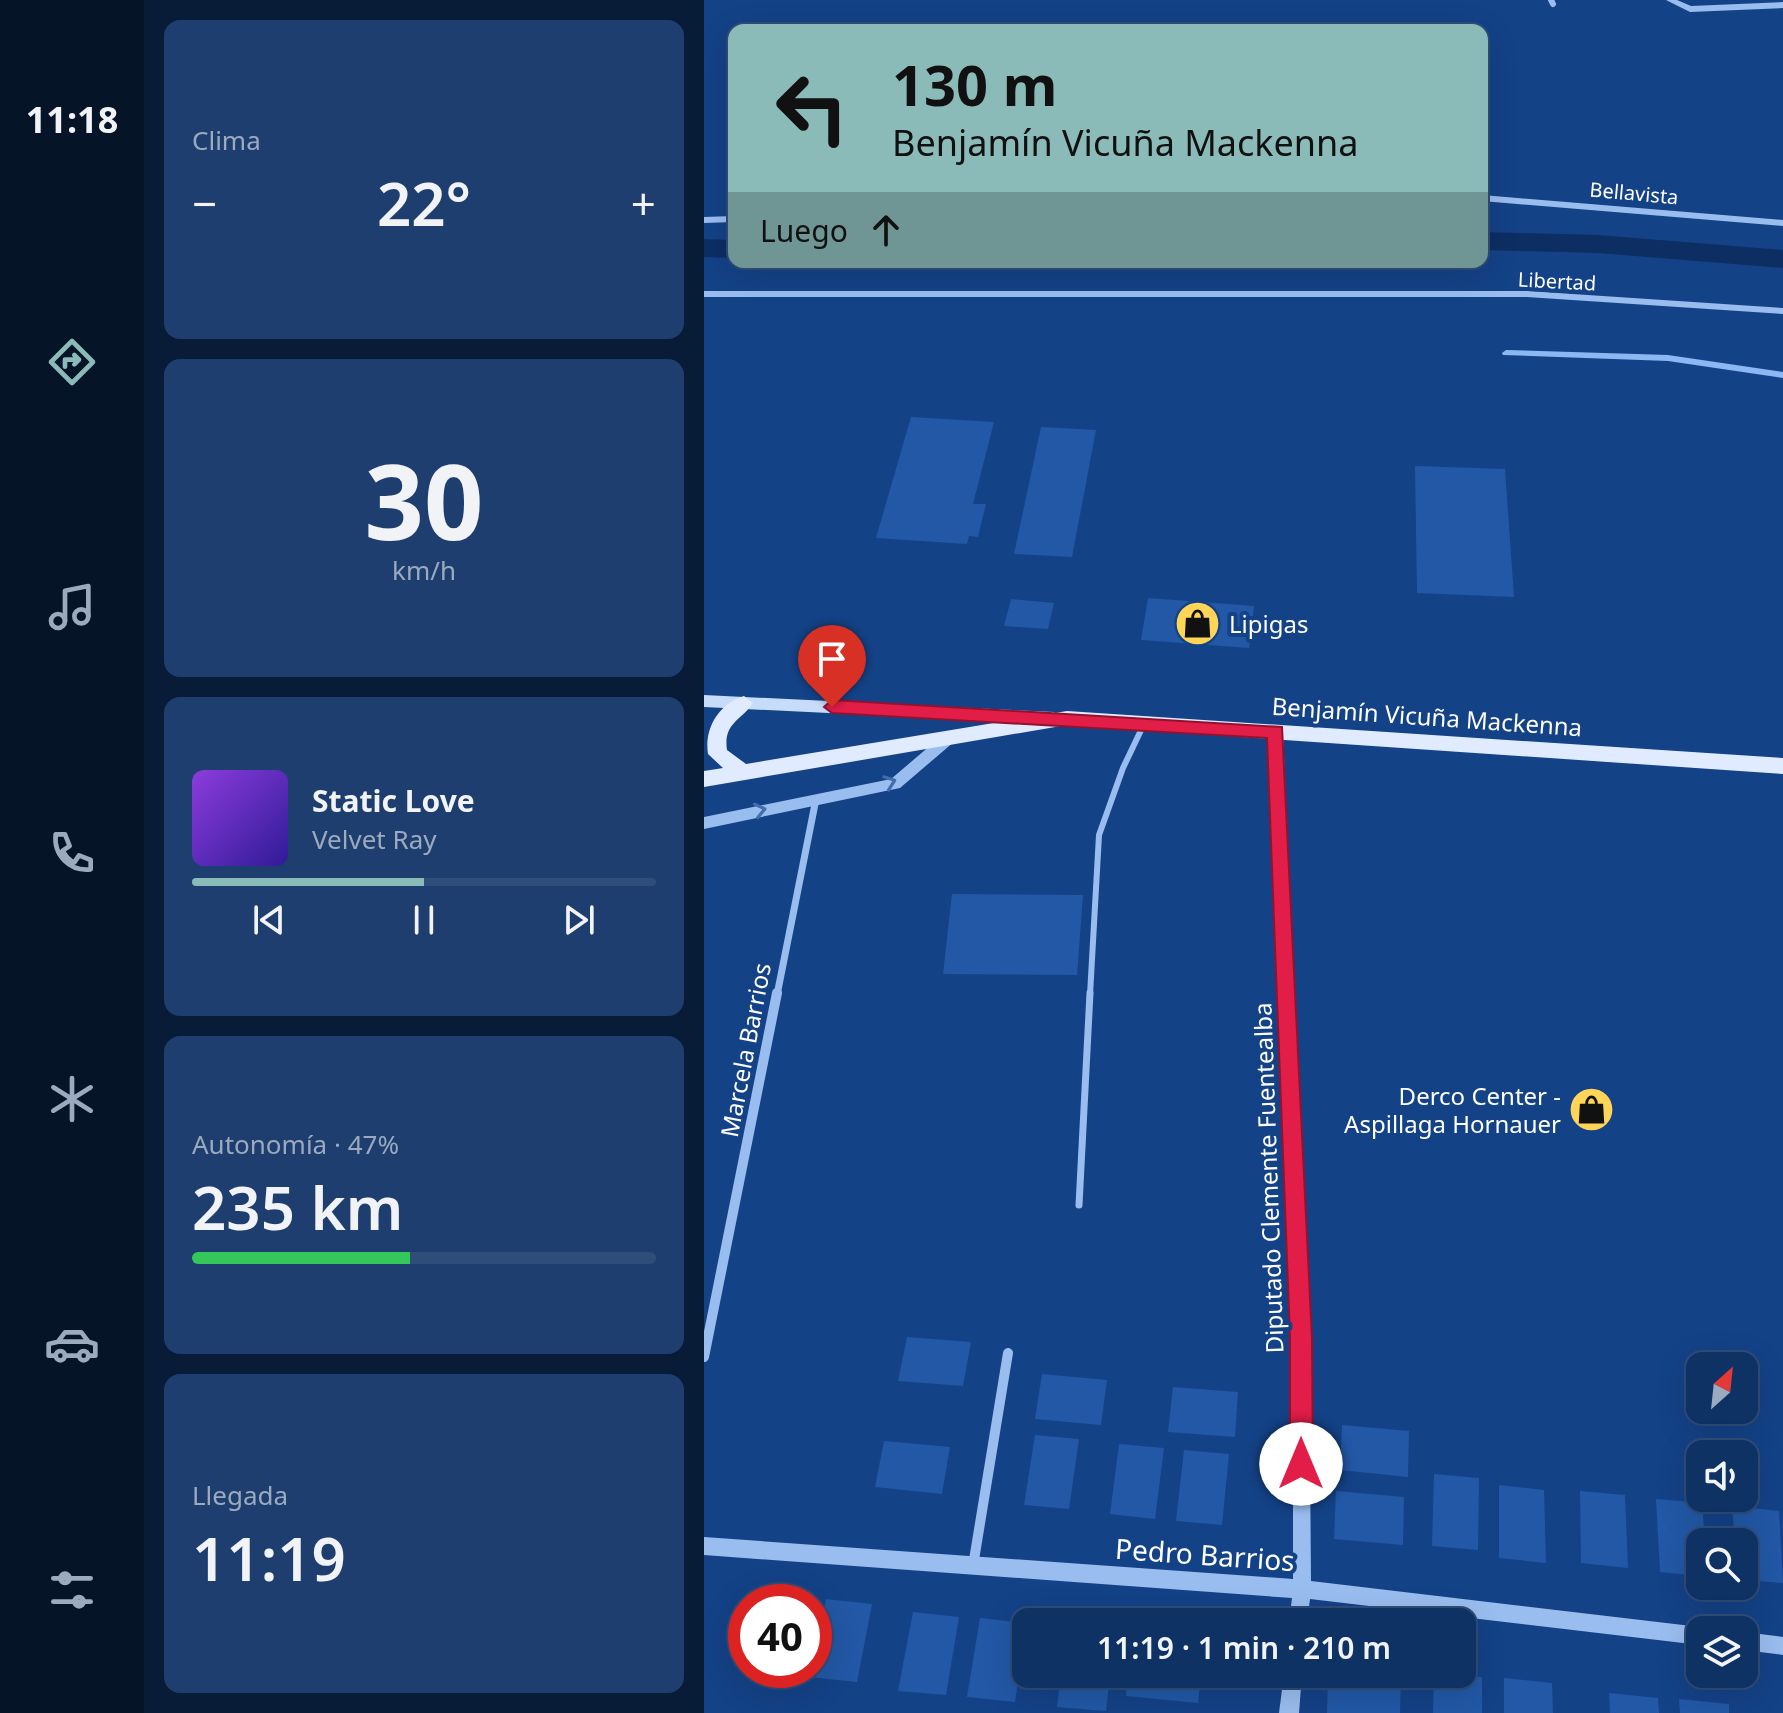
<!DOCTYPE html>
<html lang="es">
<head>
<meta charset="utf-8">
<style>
  body { margin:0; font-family:"Noto Sans",sans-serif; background:#1d3e6e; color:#f1f3f6; height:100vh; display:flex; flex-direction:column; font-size:30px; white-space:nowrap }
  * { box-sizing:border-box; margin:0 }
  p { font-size:26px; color:#9baabf }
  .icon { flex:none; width:44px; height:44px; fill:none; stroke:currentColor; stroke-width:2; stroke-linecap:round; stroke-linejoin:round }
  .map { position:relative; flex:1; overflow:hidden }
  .side { display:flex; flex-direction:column; gap:20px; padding:20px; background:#081c38; width:560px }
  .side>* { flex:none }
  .top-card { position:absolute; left:24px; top:24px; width:760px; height:244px; border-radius:16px; box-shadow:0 8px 32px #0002,0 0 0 2px #2f4d79; background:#8bbbb9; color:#111; overflow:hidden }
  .needle { width:52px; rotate:27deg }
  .fabs { position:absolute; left:982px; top:1352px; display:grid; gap:16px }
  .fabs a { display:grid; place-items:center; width:72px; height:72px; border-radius:16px; background:#0f3265; box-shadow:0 8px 32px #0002,0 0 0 2px #2f4d79; font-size:40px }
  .speed { position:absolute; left:24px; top:1584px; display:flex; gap:16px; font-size:40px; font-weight:700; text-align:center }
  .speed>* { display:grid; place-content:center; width:104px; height:104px; border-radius:50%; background:#0f3265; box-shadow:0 8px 32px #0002,0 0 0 2px #2f4d79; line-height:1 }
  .speed .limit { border:12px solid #d22; background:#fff; color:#111 }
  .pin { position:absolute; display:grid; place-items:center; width:68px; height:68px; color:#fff; margin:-82px -34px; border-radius:50% 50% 50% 0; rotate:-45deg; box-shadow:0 0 8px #0007 }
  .pin .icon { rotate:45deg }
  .me { position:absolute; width:88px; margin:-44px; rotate:0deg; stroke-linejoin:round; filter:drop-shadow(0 0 6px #0008) }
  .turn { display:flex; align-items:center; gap:28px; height:168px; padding:0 32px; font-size:36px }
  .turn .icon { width:104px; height:104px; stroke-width:2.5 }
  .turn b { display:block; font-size:56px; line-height:68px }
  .then { display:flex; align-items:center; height:76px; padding:0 32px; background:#0003; gap:16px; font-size:30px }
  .big { font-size:60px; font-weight:600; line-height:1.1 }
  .side .card { flex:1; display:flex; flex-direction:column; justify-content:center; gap:12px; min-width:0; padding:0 28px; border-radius:16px; background:#1d3e6e }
  .side .dial { align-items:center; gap:0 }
  .dial b { font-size:104px; line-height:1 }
  .song { display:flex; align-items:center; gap:24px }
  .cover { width:96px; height:96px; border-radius:12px; background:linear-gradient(135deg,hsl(270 70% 55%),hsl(250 70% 35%)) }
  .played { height:8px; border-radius:4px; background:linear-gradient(90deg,#8bbbb9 50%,#2f4d79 50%) }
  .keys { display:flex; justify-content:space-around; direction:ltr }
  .heat { display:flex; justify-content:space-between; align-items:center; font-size:44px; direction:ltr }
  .charge { height:12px; border-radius:6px; background:linear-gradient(90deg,#34c759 47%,#2f4d79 0) }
  .trip { position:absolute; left:308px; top:1608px; width:464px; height:80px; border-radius:16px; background:#0f3265; box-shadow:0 8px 32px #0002,0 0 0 2px #2f4d79; font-weight:600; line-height:80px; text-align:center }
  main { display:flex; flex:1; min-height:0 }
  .tabs { display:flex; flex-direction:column; width:144px; justify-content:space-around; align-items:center; background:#061428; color:#9baabf }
  .tabs .icon { width:56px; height:56px }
  .tabs .current { color:#8bbbb9 }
  .tabs b { font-size:36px; color:#f1f3f6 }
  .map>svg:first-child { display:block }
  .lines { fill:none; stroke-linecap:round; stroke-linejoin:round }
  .stream { fill:#8bb7f2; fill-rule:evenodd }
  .canal { fill:#0d2e63; fill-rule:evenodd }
  .building { fill:#2258a6 }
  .service-far1 { stroke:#99bdef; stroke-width:6 }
  .service { stroke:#99bdef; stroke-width:7 }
  .minor-far2 { stroke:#99bdef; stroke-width:6 }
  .minor-far1 { stroke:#99bdef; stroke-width:7 }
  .minor { stroke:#99bdef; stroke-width:10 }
  .tertiary { fill:#99bdef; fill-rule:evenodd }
  .secondary { fill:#c7dbfa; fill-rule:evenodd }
  .primary { fill:#e1ebff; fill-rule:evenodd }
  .oneway { stroke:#436dab }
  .route { fill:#e11d48; stroke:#92132f; stroke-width:2 }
  .labels { text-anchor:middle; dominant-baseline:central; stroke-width:8; stroke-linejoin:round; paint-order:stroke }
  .far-street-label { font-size:20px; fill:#fff; stroke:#144287 }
  .poi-label { font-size:24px; fill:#fff; stroke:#144287; text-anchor:start }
  .street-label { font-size:24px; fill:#fff; stroke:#144287 }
  .near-street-label { font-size:28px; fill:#fff; stroke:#144287 }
</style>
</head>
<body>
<main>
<nav class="tabs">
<b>11:18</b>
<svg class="icon current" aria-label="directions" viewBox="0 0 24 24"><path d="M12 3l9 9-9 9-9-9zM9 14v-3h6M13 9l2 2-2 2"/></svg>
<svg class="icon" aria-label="music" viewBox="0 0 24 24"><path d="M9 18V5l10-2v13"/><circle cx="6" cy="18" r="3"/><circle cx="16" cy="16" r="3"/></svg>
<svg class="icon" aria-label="phone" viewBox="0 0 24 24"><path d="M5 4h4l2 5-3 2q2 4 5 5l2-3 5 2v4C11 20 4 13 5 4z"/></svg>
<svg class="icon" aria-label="climate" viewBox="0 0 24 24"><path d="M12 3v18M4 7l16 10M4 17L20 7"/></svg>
<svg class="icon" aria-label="car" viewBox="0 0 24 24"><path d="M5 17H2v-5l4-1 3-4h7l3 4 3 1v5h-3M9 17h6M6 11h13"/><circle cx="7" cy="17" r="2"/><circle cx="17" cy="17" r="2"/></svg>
<svg class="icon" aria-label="filters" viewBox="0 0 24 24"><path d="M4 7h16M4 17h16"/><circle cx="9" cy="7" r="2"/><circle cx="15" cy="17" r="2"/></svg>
</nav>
<section class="side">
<div class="card"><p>Clima</p>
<div class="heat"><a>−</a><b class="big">22°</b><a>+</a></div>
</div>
<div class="card dial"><b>30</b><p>km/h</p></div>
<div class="card">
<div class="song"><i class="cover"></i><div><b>Static Love</b><p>Velvet Ray</p></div></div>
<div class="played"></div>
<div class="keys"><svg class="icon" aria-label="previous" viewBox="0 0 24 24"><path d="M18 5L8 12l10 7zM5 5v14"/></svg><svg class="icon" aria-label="pause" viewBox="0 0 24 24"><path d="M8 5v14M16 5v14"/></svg><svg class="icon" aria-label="next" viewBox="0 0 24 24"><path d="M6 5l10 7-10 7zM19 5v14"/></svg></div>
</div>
<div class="card"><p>Autonomía · 47%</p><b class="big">235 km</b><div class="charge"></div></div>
<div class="card"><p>Llegada</p><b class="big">11:19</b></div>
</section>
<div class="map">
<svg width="1079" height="1713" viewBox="0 0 1079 1713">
  <rect width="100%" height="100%" fill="#144287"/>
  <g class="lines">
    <!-- stream -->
    <polygon class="stream" points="802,350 964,355 1079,372 1079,378 964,361 799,355 798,353"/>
    <!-- canal -->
    <g class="canal">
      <polygon points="778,232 894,235 1079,250 1079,268 894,253 778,250"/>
      <polygon points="0,239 30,240 30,258 0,257"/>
    </g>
  </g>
  <!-- building -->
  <g class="building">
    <polygon points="207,417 290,422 269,504 282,504 274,537 265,536 263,544 172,538"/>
    <polygon points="337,427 392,430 368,557 310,554"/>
    <polygon points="711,466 801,469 810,597 713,593"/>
    <polygon points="444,598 550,606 545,648 437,640"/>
    <polygon points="307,599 350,603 344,629 300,626"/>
    <polygon points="248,894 379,895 373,975 239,974"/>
    <polygon points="203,1337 267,1342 259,1386 194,1381"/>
    <polygon points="338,1374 403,1380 397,1425 331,1419"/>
    <polygon points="469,1387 534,1392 531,1437 464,1432"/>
    <polygon points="638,1425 705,1431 704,1477 636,1470"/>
    <polygon points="331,1435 375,1439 365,1509 320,1505"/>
    <polygon points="180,1441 246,1447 238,1494 171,1487"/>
    <polygon points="415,1444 460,1448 451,1519 406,1514"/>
    <polygon points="480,1450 525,1454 518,1525 472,1521"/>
    <polygon points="730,1474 775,1478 774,1550 728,1546"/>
    <polygon points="795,1485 840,1490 842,1563 795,1558"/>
    <polygon points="632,1491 700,1497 699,1545 630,1539"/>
    <polygon points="876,1491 921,1495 924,1568 877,1563"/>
    <polygon points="952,1499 998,1503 1001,1542 996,1542 996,1576 956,1572"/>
    <polygon points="1028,1506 1075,1511 1079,1583 1040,1580 1040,1542 1031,1542"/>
    <polygon points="122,1599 168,1604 153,1682 105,1677 110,1670"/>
    <polygon points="209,1612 255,1617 242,1695 194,1691"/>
    <polygon points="276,1618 322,1623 311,1702 263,1697"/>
    <polygon points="357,1674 406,1674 402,1711 353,1707"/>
    <polygon points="424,1674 497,1674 494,1703 422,1696"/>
    <polygon points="624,1674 697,1674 696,1713 623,1713"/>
    <polygon points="730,1674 778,1677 778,1713 729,1713"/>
    <polygon points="800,1678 848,1683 849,1713 800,1713"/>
    <polygon points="905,1693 954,1698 955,1713 906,1713"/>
    <polygon points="975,1699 1025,1704 1025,1713 976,1713"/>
  </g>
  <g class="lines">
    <!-- service-far1 -->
    <polyline class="service-far1" points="386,995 395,835 419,768 439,726"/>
    <!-- service -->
    <polyline class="service" points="375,1205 386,993"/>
    <!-- minor-far2 -->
    <g class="minor-far2">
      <polyline points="847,0 849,4"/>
      <polyline points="778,198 1079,223"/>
      <polyline points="0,220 30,219"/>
      <polyline points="0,294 823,294 1079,311"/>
    </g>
    <!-- minor-far1 -->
    <polyline class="minor-far1" points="73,995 112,799"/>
    <!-- minor -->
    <g class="minor">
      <polyline points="0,1357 73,993"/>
      <polyline points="269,1566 304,1353"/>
    </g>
    <!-- tertiary -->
    <g class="tertiary">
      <polygon points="962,0 973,0 987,6 1079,2 1079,8 986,12"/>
      <polygon points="572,727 579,732 605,1338 607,1581 996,1627 1003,1630 996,1630 996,1645 606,1599 603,1622 585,1622 588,1598 0,1555 0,1537 589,1579 589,1338 565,732"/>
      <polygon points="246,732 251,733 253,737 251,741 196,788 0,829 0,817 187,779 241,733"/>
      <polygon points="1040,1632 1079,1637 1079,1655 1040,1650"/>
      <polygon points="580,1674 598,1674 595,1713 575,1713"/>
    </g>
    <!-- secondary -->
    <polygon class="secondary" points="0,695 350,712 358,718 350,724 0,707"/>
    <!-- primary -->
    <path class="primary" d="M40 696 49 703C37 721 19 723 23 750L42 764 363 711 1079 758V774L363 725 0 787V771L19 768 4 754C0 728 15 704 40 696Z"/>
  </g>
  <!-- one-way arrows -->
  <defs><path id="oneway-chevron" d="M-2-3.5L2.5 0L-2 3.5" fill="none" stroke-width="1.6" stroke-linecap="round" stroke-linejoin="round" transform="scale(2)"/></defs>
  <g class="oneway">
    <use href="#oneway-chevron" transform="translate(186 782) rotate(-20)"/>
    <use href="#oneway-chevron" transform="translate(56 810) rotate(-13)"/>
  </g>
  <!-- route -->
  <polygon class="route" points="128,700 578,727 608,1338 609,1464 605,1472 597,1475 589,1472 586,1464 586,1338 563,738 128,713 120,707"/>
  <!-- icons -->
  <defs>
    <symbol id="shop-disc" viewBox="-11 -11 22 22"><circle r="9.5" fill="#ffd557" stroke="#144287"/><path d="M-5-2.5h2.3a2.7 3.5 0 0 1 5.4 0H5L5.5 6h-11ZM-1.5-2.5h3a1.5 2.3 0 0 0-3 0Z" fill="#111"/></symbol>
  </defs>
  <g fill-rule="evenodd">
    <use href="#shop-disc" x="468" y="598" width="51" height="51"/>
    <use href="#shop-disc" x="862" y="1084" width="51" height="51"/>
  </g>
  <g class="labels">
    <!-- far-street labels -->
    <g class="far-street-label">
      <text transform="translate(930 193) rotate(5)">Bellavista</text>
      <text transform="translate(853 281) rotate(3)">Libertad</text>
    </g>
    <!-- poi labels -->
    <g class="poi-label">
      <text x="525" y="623">Lipigas</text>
      <text x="857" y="1095" text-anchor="end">Derco Center -<tspan x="857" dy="28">Aspillaga Hornauer</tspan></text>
    </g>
    <!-- street labels -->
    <g class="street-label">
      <text transform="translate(723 716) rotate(4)">Benjamín Vicuña Mackenna</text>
      <text transform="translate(41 1050) rotate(-79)">Marcela Barrios</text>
      <text transform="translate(564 1178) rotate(-92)">Diputado Clemente Fuentealba</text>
    </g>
    <!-- near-street labels -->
    <g class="near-street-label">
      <text transform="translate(501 1554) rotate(4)">Pedro Barrios</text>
    </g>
  </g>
</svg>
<div class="fabs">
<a><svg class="needle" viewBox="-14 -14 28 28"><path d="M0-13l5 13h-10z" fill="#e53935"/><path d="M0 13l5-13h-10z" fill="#9baabf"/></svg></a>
<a><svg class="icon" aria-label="sound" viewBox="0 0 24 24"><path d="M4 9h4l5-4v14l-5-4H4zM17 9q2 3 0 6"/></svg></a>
<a><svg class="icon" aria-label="search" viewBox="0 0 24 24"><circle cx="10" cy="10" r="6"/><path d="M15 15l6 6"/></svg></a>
<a><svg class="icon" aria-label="layers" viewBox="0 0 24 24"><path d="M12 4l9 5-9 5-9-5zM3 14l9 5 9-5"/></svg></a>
</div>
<div class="speed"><div class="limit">40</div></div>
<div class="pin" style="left:128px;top:707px;background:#d93025"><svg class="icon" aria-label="arrive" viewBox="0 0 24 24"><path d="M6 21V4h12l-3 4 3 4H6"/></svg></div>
<svg class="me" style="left:597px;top:1464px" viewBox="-20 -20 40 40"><circle r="19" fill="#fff"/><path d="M0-13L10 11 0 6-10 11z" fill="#e11d48"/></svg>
<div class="trip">11:19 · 1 min · 210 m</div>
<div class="top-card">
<div class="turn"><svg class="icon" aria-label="left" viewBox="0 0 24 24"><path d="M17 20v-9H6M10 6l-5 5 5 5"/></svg><div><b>130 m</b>Benjamín Vicuña Mackenna</div></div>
<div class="then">Luego<svg class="icon" aria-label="ahead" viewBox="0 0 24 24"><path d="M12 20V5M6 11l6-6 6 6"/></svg></div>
</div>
</div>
</main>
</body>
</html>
